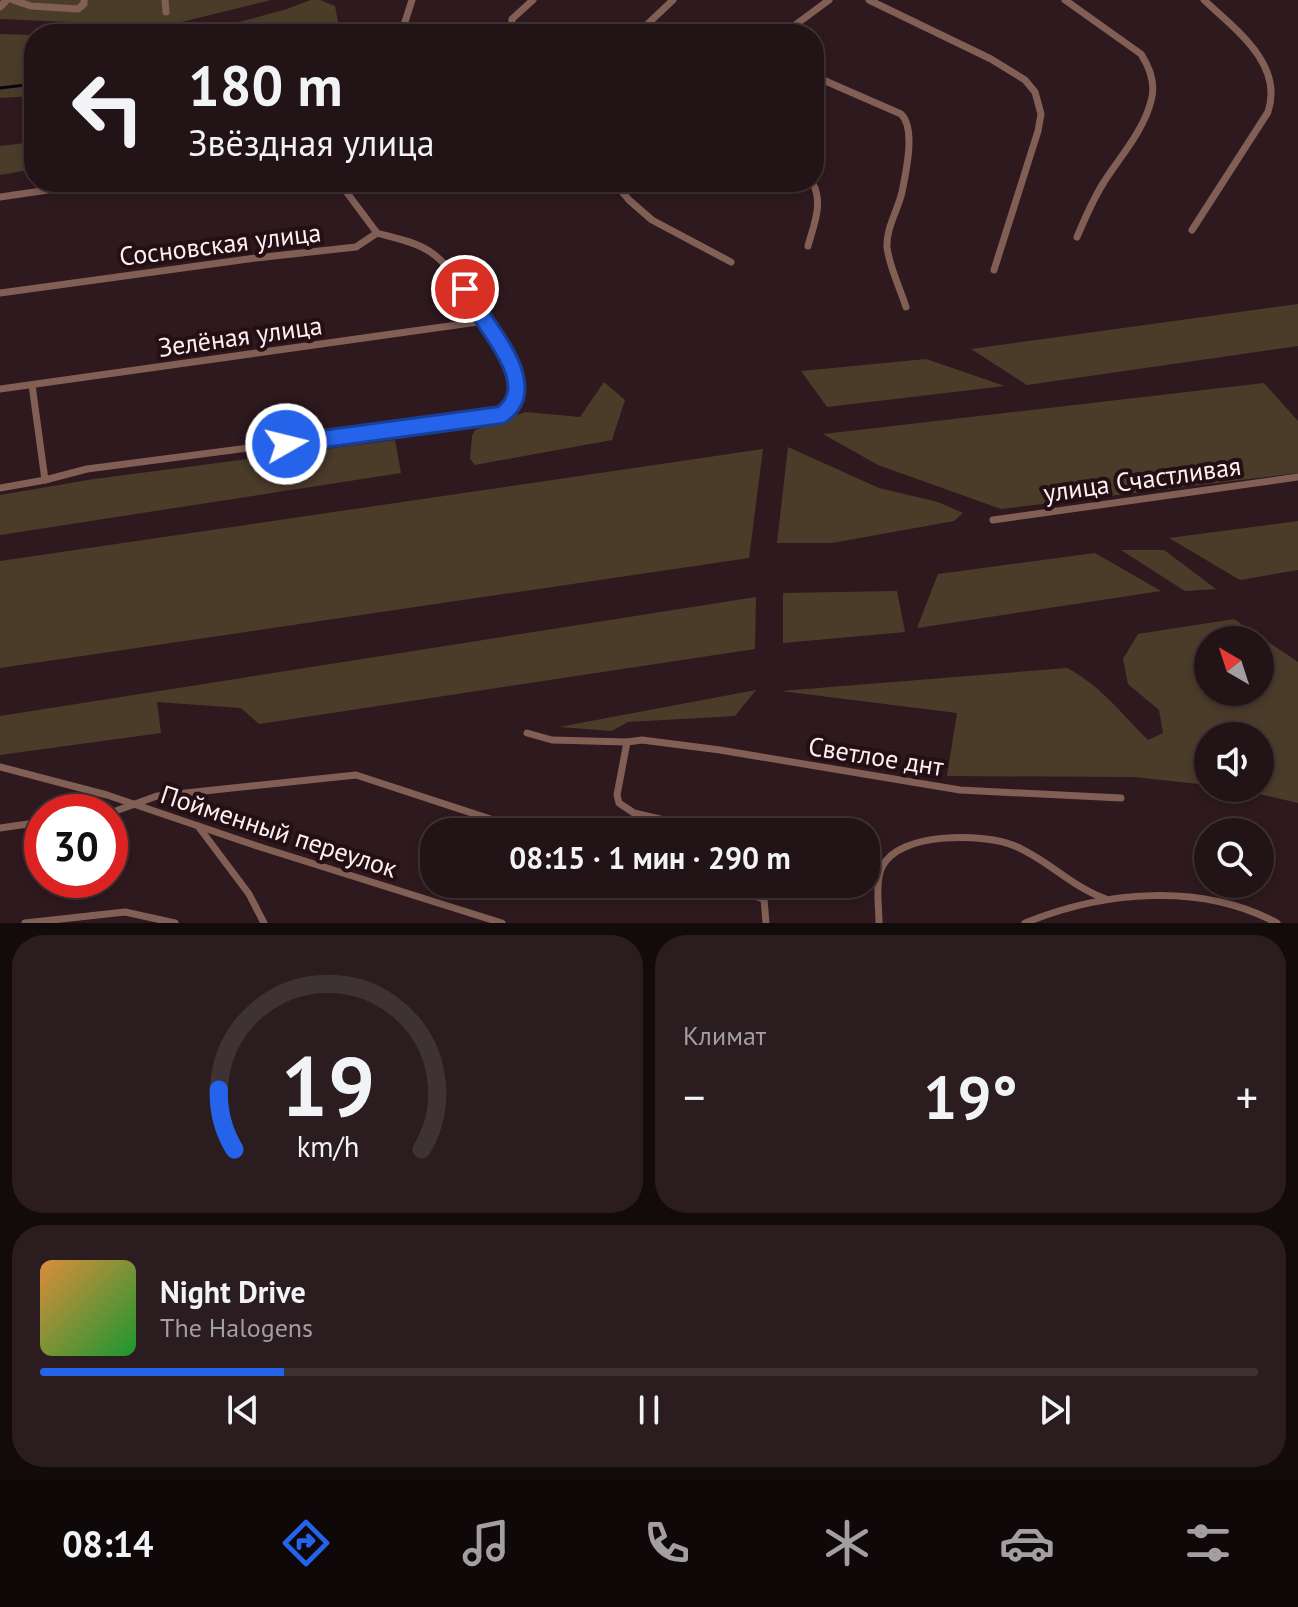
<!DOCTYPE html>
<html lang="ru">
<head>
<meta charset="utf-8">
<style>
  body { margin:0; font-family:"PT Sans",sans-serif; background:#2a1c1f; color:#f1f3f6; height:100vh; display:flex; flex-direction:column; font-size:30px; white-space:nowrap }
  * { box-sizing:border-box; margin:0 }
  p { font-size:26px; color:#a29ea1 }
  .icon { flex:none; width:44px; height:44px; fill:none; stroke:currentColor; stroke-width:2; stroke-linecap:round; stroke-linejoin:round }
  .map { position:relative; height:923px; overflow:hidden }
  .sheet { display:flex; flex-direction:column; gap:12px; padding:12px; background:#130a0c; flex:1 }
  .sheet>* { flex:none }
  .top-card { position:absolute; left:24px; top:24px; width:800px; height:168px; border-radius:32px; box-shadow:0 4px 12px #0003,0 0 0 2px #3f3235; background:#221316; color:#f1f3f6; overflow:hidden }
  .needle { width:52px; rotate:321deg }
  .tools { position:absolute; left:1194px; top:626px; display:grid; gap:16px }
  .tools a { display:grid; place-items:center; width:80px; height:80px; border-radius:50%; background:#221316; box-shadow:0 4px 12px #0003,0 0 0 2px #3f3235; font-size:40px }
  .speed { position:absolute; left:24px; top:794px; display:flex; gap:16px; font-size:40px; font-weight:700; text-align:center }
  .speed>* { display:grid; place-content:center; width:104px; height:104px; border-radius:50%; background:#221316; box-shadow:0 4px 12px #0003,0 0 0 2px #3f3235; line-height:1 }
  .speed .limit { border:12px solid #d22; background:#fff; color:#111 }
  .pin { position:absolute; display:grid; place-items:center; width:68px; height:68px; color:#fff; margin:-34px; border:4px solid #fff; border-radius:50%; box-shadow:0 2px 8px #0007 }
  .me { position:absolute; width:88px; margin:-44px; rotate:82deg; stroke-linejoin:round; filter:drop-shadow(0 0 6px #0008) }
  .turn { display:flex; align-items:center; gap:28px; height:168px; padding:0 32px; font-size:36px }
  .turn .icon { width:104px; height:104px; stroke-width:2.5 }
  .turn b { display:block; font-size:56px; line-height:68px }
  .big { font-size:60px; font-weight:600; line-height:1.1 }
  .sheet .widget { flex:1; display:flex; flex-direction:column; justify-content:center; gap:12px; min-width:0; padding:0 28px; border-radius:32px; background:#2a1c1f }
  .sheet .dial { align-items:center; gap:0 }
  .dial svg { height:208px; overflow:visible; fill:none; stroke:#3f3235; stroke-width:7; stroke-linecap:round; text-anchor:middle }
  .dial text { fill:#f1f3f6; stroke:none }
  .song { display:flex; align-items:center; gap:24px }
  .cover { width:96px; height:96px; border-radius:12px; background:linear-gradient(135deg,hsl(30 70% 55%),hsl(130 70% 35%)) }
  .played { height:8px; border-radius:4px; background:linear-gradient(90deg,#2563eb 20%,#3f3235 20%) }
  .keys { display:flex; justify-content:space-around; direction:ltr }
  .heat { display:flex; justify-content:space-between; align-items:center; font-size:44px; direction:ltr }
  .sheet .tiles { flex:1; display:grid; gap:12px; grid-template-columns:1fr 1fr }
  .widget:last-child { grid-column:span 2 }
  .trip { position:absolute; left:420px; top:818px; width:460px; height:80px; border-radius:32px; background:#221316; box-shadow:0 4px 12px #0003,0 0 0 2px #3f3235; font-weight:600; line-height:80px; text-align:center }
  .tab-bar { display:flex; height:128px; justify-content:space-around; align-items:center; background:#0e0809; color:#a29ea1 }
  .tab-bar .icon { width:56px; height:56px }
  .tab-bar .selected { color:#2563eb }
  .tab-bar b { font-size:36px; color:#f1f3f6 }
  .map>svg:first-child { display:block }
  .green { fill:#4b3c2a; fill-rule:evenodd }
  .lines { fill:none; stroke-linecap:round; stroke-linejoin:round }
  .stream { stroke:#0a0317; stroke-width:3 }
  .minor { stroke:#815f55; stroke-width:7 }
  .route-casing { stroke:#184099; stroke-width:20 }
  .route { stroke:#2563eb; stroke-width:14 }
  .labels { text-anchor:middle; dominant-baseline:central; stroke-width:8; stroke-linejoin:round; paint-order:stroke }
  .street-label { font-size:26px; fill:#fdf0f3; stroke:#240f15 }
</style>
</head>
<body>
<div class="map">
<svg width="1298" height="923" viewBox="0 0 1298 923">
  <rect width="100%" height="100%" fill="#2e191e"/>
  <!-- green -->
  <g class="green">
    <polygon points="0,0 271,0 165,26 0,19"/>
    <polygon points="311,0 320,0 335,6 339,26 335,34 125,34 212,29 284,10"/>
    <polygon points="0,34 34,35 34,96 0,98"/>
    <polygon points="34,142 34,169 0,175 0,146"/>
    <polygon points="1298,304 1298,346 1027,385 971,349"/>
    <polygon points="926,359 1005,386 827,407 801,371"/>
    <polygon points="604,382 625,400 612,440 475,465 470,459 472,436 475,430 525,412 580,417"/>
    <polygon points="1264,383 1298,421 1298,473 1001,509 878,465 823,434"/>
    <polygon points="395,440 401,473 0,535 0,495 94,479"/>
    <polygon points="788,447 879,488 938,502 963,513 954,521 832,543 777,543"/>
    <polygon points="763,449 749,558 0,668 0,561"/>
    <polygon points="1298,521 1298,570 1240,580 1169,538"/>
    <polygon points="1121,550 1164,550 1216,589 1185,591"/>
    <polygon points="1095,553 1161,591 917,628 938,574"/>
    <polygon points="897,591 905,632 783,643 783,593"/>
    <polygon points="756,597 755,649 259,724 241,708 157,702 161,733 0,755 0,716"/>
    <path d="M1234 619 1298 662V803L1233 788H1260V736H1208V785L1134 777 947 776 957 713 781 691 1067 668C1100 685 1122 714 1148 740L1163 733 1159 710 1128 684 1123 659 1138 634ZM1208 640H1260V692H1208Z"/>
    <polygon points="756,690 735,716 628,722 612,731 559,727"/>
  </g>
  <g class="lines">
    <!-- stream -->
    <polyline class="stream" points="0,88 34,84"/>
    <!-- minor -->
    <g class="minor">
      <polyline points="13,0 31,6 78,9 84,4 84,0"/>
      <polyline points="165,0 166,12"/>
      <polyline points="869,0 991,59 1025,80 1035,92 1041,114 1038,131 994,270"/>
      <path d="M1065 0 1141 54C1150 68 1156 84 1151 101 1144 130 1120 157 1104 182 1093 199 1085 218 1077 237"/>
      <polyline points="0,7 7,0"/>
      <polyline points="403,34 402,31 412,0"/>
      <polyline points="511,34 512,19 533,0"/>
      <polyline points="637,34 673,0"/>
      <polyline points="783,34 829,0"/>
      <path d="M814 76 901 114C916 128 906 172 902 192 898 210 886 228 887 247 889 266 900 288 906 307"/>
      <polyline points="614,182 629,200 652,220 731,262"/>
      <polyline points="0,197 103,182"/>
      <path d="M1192 230 1268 112C1284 64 1235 29 1204 0"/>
      <path d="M808 246C814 224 824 202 812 182"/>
      <polyline points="0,293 256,258 356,247 377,233 339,182"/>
      <path d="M32 385 45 480 87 469 501 415C538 390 499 343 483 318 468 295 453 267 429 251 413 241 394 238 377 233"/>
      <polyline points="0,389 485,321"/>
      <polyline points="0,488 45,480"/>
      <polyline points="993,520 1298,477"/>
      <polyline points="527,733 552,740 627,742 617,795 619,803 634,813 716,832"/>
      <polyline points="627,742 642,740 720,750 960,790 1121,798"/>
      <polyline points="0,767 107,795 257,846 502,923"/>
      <polyline points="110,813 157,796 356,775 530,832"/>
      <polyline points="198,826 249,894 264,923"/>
      <polyline points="0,828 42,822"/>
      <polyline points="866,863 882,866"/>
      <polyline points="712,884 764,899 766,923"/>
      <polyline points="25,923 125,912 175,923"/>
      <path d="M879 923C879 907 875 882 882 867 899 831 985 833 1015 846 1048 860 1072 887 1106 899"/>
      <path d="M1025 923C1103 891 1201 882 1277 923"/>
    </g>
  </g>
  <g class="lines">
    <defs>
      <path id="route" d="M286 444 501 415C537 391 501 345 485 321 478 311 471 299 465 289"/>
    </defs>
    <!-- route casing -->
    <use href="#route" class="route-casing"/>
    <!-- route -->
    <use href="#route" class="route"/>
  </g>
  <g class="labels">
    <!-- street labels -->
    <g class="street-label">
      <text transform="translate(220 244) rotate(-7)">Сосновская улица</text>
      <text transform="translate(240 336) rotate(-8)">Зелёная улица</text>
      <text transform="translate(1142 479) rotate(-8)">улица Счастливая</text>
      <text transform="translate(876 756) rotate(9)">Светлое днт</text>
      <text transform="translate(279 831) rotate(18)">Пойменный переулок</text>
    </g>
  </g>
</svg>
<div class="tools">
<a><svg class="needle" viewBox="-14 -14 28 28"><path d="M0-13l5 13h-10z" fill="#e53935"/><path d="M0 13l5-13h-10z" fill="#a29ea1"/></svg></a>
<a><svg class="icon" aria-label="sound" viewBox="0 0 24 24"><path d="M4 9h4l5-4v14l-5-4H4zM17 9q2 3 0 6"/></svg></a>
<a><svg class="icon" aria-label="search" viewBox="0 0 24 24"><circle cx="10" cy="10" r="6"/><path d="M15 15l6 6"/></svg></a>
</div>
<div class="speed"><div class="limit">30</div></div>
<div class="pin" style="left:465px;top:289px;background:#d93025"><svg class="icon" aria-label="arrive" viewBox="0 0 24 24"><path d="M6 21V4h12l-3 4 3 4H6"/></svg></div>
<svg class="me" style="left:286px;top:444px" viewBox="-20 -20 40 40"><circle r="17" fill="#2563eb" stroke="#fff" stroke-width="3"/><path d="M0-11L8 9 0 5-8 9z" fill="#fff"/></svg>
<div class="trip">08:15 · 1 мин · 290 m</div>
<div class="top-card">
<div class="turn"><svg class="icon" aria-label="left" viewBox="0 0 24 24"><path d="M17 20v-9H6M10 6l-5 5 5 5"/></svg><div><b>180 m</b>Звёздная улица</div></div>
</div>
</div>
<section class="sheet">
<div class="tiles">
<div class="widget dial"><svg viewBox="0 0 100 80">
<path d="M14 69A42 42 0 1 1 86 69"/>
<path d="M14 69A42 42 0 0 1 8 46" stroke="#2563eb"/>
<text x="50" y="56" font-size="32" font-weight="700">19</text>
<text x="50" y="72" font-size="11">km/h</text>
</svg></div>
<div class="widget"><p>Климат</p>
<div class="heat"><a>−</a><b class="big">19°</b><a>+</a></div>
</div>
<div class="widget">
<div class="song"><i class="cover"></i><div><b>Night Drive</b><p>The Halogens</p></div></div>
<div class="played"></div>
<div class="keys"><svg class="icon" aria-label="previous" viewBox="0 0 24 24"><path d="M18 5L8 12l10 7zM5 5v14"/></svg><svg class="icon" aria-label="pause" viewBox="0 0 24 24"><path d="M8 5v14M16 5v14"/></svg><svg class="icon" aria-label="next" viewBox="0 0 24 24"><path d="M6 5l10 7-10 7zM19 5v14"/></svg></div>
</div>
</div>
</section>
<nav class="tab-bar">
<b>08:14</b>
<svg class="icon selected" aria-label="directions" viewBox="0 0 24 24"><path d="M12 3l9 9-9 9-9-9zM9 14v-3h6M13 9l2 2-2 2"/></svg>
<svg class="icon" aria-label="music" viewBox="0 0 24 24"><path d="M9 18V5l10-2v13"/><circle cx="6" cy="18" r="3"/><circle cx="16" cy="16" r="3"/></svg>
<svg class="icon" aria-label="phone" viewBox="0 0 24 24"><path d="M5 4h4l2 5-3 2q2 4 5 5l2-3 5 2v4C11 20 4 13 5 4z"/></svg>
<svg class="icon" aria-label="climate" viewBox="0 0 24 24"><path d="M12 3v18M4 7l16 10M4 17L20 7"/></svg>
<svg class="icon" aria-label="car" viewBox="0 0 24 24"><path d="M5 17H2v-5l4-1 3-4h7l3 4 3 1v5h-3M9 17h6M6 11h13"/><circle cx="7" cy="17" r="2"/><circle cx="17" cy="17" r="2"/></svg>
<svg class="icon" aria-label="filters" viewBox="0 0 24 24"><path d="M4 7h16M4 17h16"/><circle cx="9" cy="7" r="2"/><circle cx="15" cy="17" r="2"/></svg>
</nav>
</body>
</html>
